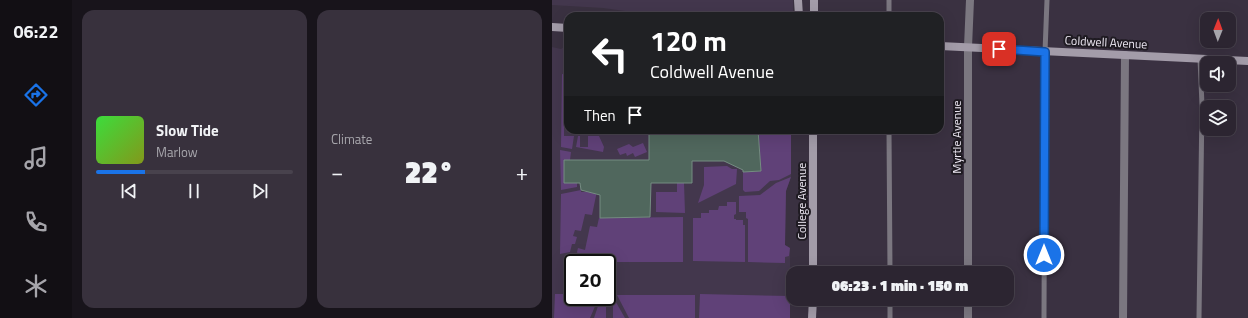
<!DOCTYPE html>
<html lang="en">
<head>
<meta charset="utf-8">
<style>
  body { margin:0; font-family:"Titillium Web",sans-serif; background:#38313d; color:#f1f3f6; height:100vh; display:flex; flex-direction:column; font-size:15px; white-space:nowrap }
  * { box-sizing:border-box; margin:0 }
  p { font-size:13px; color:#a6a5ab }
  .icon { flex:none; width:22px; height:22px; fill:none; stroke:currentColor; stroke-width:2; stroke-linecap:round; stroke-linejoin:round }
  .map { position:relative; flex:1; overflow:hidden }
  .side { display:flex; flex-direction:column; gap:10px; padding:10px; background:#18141b; width:480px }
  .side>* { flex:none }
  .guide { position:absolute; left:12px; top:12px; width:380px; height:122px; border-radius:12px; box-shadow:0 4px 16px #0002,0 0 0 1px #48424d; background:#202124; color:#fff; overflow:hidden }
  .needle { width:26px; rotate:1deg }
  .tools { position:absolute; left:648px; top:12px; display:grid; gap:8px }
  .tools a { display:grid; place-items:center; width:36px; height:36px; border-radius:8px; background:#2c2531; box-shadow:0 4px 16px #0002,0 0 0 1px #48424d; font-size:20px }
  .speed { position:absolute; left:12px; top:254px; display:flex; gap:8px; font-size:20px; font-weight:700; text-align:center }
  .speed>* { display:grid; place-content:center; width:52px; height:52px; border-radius:50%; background:#2c2531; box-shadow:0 4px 16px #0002,0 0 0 1px #48424d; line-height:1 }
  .speed .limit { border:2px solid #111; border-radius:6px; background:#fff; color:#111 }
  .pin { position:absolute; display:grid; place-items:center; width:34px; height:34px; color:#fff; margin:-17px; border-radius:8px; box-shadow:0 2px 6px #0006 }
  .me { position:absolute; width:44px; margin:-22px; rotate:0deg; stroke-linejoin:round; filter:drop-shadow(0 0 3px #0008) }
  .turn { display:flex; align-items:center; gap:14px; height:84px; padding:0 20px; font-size:18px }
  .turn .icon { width:52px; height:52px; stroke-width:2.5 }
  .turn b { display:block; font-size:28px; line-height:34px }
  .then { display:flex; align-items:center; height:38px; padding:0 20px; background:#0003; gap:8px; font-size:15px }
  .big { font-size:30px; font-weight:800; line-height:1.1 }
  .side .card { flex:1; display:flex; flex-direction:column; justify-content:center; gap:6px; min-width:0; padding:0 14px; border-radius:12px; background:#38313d }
  .song { display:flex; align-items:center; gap:12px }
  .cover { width:48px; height:48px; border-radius:6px; background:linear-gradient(135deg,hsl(120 70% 55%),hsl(70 70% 35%)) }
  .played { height:4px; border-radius:2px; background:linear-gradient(90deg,#1a73e8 25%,#48424d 25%) }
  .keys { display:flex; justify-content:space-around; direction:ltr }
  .heat { display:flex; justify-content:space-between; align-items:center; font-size:22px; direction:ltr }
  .side .tiles { flex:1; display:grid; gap:10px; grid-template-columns:repeat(2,1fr) }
  .trip { position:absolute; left:234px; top:266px; width:228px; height:40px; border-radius:12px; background:#2c2531; box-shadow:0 4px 16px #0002,0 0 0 1px #48424d; font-weight:800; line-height:40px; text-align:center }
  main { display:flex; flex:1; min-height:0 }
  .menu { display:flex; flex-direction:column; width:72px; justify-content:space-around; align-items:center; background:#120f14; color:#a6a5ab }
  .menu .icon { width:28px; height:28px }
  .menu .current { color:#1a73e8 }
  .menu b { font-size:18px; color:#f1f3f6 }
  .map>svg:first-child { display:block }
  .built { fill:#43374d; fill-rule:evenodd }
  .green { fill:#604178 }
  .building { fill:#50675d; stroke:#758d82 }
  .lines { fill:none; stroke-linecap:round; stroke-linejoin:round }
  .lane { stroke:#7b7780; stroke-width:5 }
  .street { stroke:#7b7780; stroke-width:8 }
  .secondary { stroke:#a39ca9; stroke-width:8 }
  .route-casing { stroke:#114b97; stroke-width:10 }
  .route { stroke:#1a73e8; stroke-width:7 }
  .labels { text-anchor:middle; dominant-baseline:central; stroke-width:4; stroke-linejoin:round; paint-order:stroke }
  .street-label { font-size:12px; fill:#ede8f3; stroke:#1f1b22 }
</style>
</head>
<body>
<main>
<nav class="menu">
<b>06:22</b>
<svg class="icon current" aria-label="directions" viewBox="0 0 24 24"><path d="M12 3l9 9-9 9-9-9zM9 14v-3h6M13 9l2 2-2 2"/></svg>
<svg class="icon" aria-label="music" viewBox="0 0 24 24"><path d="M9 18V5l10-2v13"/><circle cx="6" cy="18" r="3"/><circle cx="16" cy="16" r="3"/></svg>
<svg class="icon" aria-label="phone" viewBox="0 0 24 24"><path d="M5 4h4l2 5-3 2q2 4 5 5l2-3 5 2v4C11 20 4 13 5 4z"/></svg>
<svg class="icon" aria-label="climate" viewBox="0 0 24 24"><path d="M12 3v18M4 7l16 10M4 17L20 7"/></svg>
</nav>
<section class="side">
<div class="tiles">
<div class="card">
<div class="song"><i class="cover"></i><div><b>Slow Tide</b><p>Marlow</p></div></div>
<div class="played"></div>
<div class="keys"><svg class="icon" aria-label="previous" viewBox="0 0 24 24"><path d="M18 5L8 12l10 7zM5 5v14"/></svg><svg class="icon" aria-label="pause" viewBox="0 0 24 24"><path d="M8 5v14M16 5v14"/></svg><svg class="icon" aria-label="next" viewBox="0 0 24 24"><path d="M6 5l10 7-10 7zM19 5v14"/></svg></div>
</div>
<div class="card"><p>Climate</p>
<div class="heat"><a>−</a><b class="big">22°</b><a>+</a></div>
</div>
</div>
</section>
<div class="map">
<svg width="696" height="318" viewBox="0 0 696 318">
  <rect width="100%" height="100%" fill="#3a3141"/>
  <!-- built -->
  <g class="built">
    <polygon points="0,0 241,0 241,16 129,16 95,14 51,8 0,5"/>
    <path d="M16 44V130H239V177L234 191 233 245 238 248V318H0V47L9 49ZM21 263H55V297H21Z"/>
  </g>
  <!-- green -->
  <g class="green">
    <polygon points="10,74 16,75 16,115 12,116 12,136 22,136 20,149 9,147"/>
    <polygon points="206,130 239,130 239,174 227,180 218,181 207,191 193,192 191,190 191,172 209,171"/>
    <polygon points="26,136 28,136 28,147 36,147 36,136 47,136 52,147 51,152 24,147"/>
    <polygon points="91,143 95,152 83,157 81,153 75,156 74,153 68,155 65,149 77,144 81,147"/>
    <polygon points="8,150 19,152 18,160 12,160 12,183 25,183 25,187 9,190"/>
    <polygon points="175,166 180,169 185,169 184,184 146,203 152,185 152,167"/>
    <polygon points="239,177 234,191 233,245 238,248 237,256 233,257 233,263 196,262 196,219 194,218 194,212 187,212 187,196 208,195 224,183"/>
    <polygon points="125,183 132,183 133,213 104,212 104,192 125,192"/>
    <polygon points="29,190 29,192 36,192 36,190 45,191 40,215 33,214 29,231 23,230 21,236 25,237 23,244 20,244 18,252 8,254 9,194"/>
    <polygon points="175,202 184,202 184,214 182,215 182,219 184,219 184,220 191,220 191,225 193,225 193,262 141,261 141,218 149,218 149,213 157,213 157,210 166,210 167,206 175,206"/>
    <polygon points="131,217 131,262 29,262 25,252 26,248 33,250 38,226 45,227 47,218"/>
    <polygon points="3,294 21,294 21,297 47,297 38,318 2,318"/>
    <polygon points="148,294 238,296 238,318 147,318"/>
    <polygon points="65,295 143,295 143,318 77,318"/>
    <polygon points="51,297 54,297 54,318 42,318 47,303"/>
    <polygon points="61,297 73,318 61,318"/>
  </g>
  <!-- building -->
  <polygon class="building" points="97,130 206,130 209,171 191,172 191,170 172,161 140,161 140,183 99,183 98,217 48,218 48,195 29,190 28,183 12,183 12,160 97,160"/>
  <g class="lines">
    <!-- lane -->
    <g class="lane">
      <polyline points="337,16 337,0"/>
      <polyline points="337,130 338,273"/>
      <polyline points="338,299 338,318"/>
      <polyline points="492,318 493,52 495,0"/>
      <polyline points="647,318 650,105 648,59"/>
    </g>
    <!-- street -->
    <g class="street">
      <polyline points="416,273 416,47 418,0"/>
      <polyline points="416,299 416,318"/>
      <polyline points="571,318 573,55"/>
    </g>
    <!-- secondary -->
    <g class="secondary">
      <polyline points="246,0 247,16"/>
      <polyline points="262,0 262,16"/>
      <polyline points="0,27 16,28"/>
      <polyline points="388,46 696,61"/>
      <polyline points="261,273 261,130"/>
      <polyline points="260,318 261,299"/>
    </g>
  </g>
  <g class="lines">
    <defs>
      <polyline id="route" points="447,49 493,52 492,255"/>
    </defs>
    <!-- route casing -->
    <use href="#route" class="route-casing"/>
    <!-- route -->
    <use href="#route" class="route"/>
  </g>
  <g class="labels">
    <!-- street labels -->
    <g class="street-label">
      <text transform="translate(554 42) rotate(3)">Coldwell Avenue</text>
      <text transform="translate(404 137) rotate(-90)">Myrtle Avenue</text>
      <text transform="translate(249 201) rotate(-90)">College Avenue</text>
    </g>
  </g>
</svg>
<div class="tools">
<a><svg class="needle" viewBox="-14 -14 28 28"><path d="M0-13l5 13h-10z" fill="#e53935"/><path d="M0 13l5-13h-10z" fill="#a6a5ab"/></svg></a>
<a><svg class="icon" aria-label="sound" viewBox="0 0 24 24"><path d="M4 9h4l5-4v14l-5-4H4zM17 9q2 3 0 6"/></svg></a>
<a><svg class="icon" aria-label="layers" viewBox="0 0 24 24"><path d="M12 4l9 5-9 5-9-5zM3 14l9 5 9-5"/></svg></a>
</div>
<div class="speed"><div class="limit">20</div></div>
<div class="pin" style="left:447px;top:49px;background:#d93025"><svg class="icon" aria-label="arrive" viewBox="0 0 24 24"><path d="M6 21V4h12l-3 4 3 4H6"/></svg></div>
<svg class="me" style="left:492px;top:255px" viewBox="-20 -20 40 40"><circle r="17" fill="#1a73e8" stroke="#fff" stroke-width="3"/><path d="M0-11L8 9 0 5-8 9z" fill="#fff"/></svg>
<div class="trip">06:23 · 1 min · 150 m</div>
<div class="guide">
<div class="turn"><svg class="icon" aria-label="left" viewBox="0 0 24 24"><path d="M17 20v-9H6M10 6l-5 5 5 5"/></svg><div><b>120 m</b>Coldwell Avenue</div></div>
<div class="then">Then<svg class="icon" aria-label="arrive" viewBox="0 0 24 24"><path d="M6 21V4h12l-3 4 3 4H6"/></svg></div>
</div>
</div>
</main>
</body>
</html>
